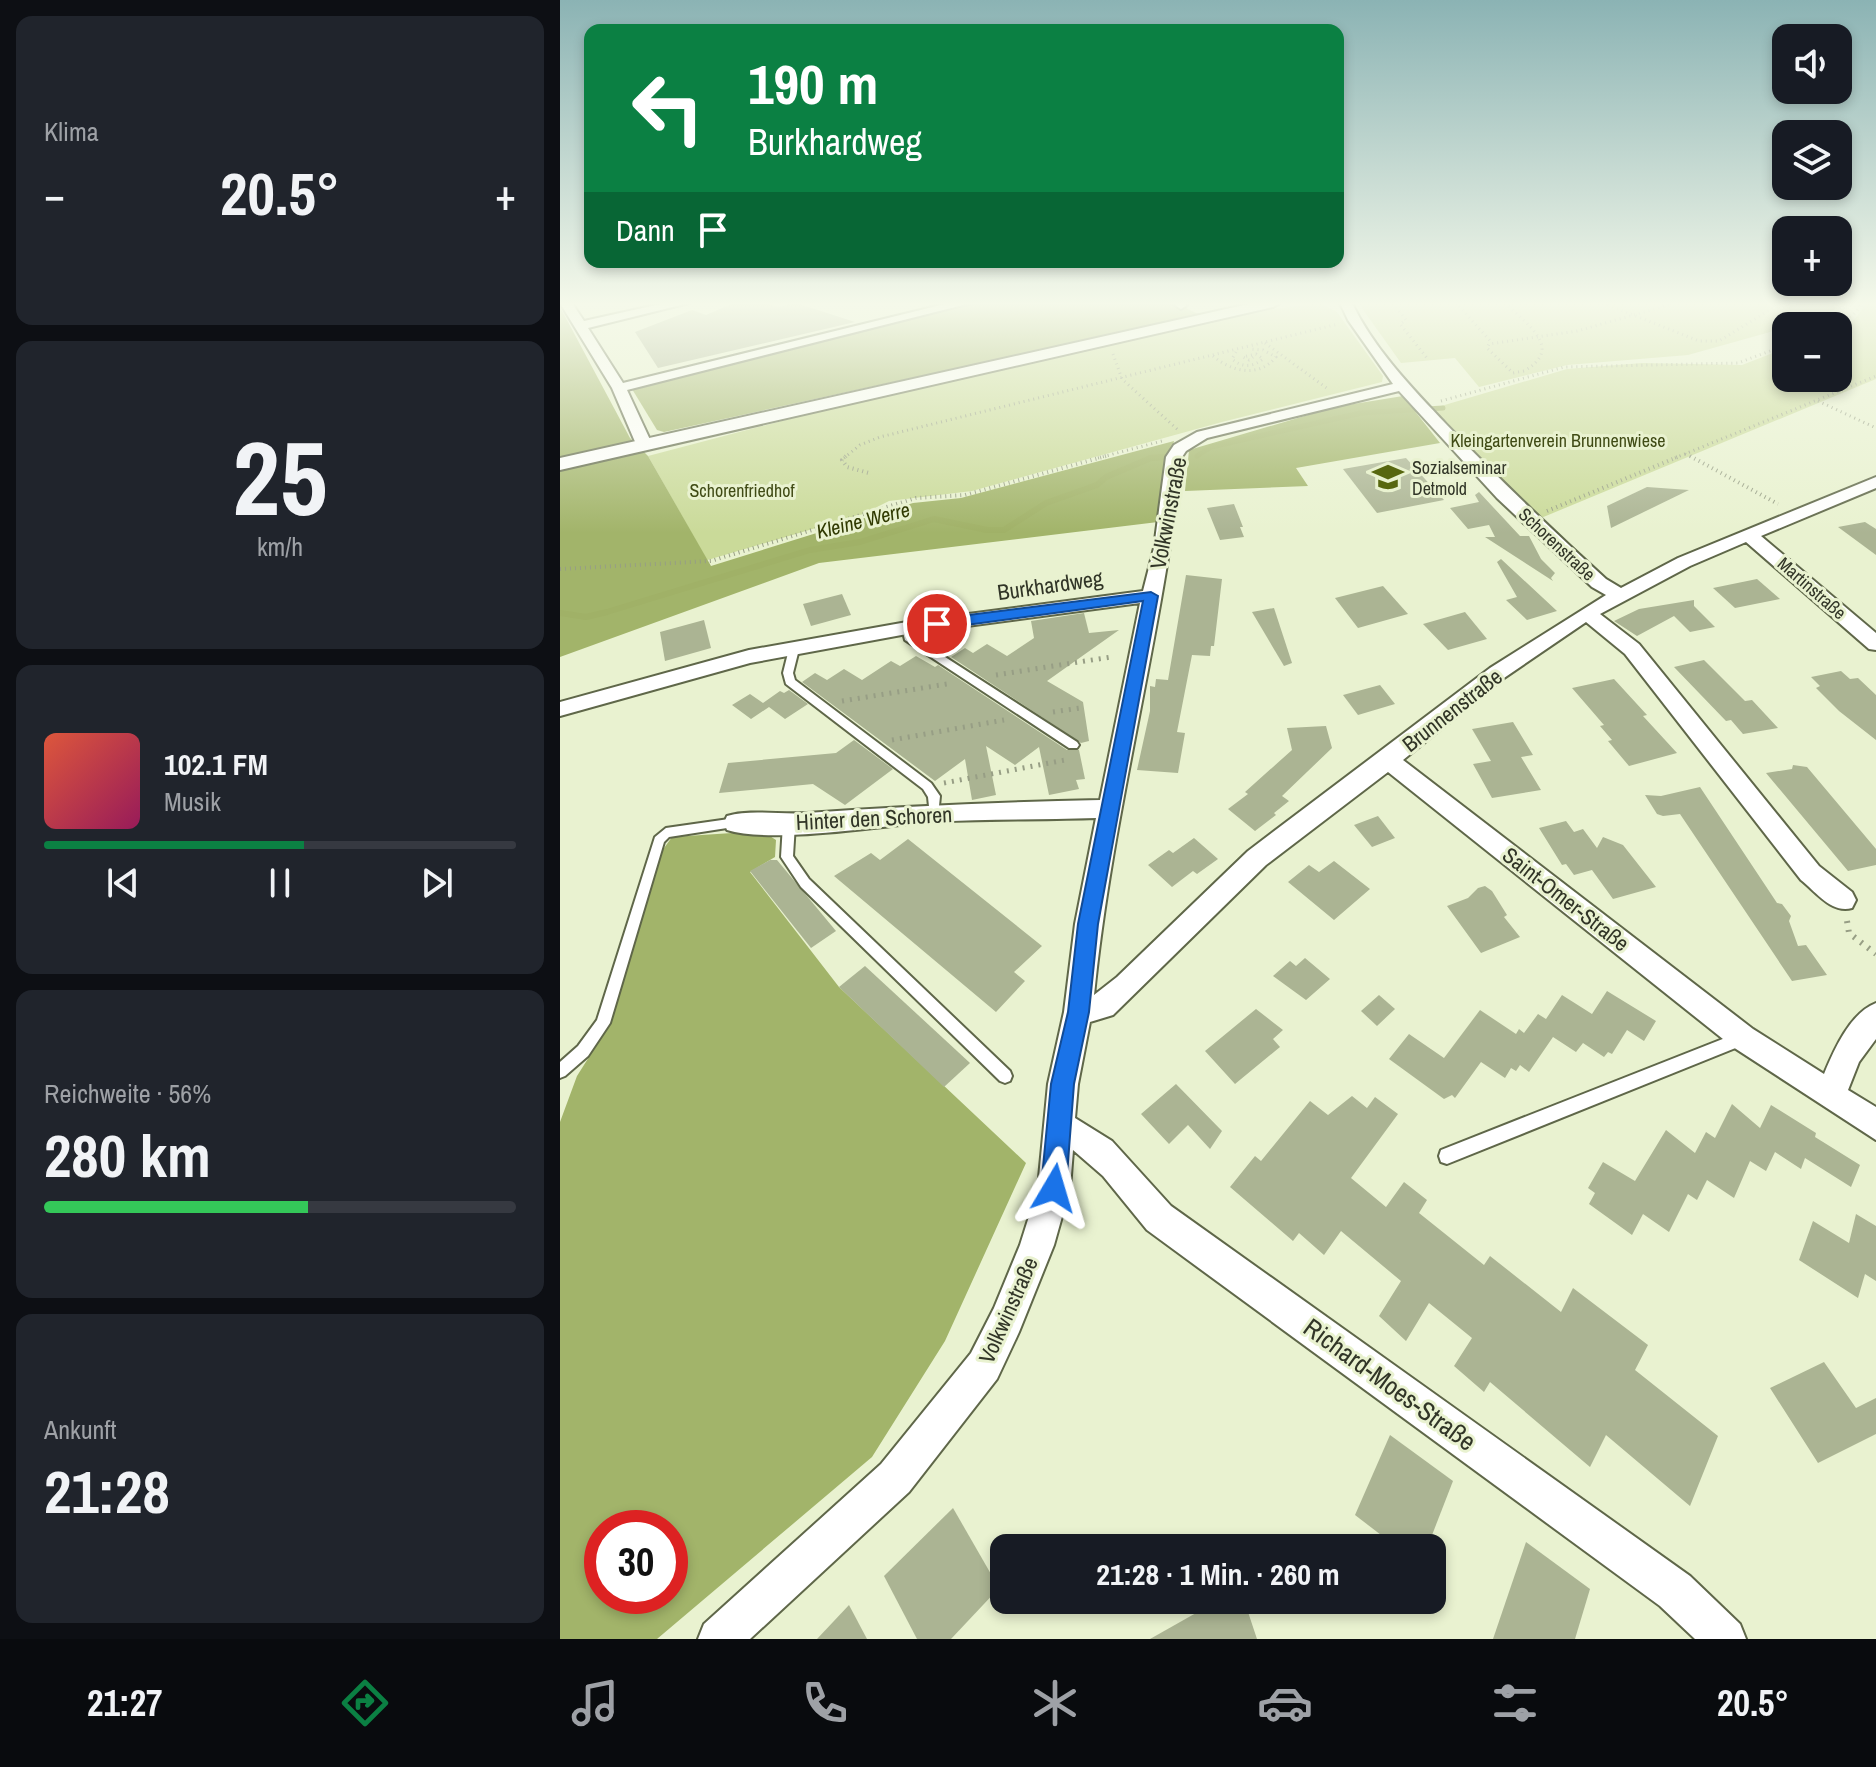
<!DOCTYPE html>
<html lang="de">
<head>
<meta charset="utf-8">
<style>
  body { margin:0; font-family:"Archivo Narrow",sans-serif; background:#20242c; color:#f1f3f6; height:100vh; display:flex; flex-direction:column; font-size:30px; white-space:nowrap }
  * { box-sizing:border-box; margin:0 }
  p { font-size:26px; color:#9ea1a6 }
  .icon { flex:none; width:44px; height:44px; fill:none; stroke:currentColor; stroke-width:2; stroke-linecap:round; stroke-linejoin:round }
  .map { position:relative; flex:1; overflow:hidden }
  .sheet { display:flex; flex-direction:column; gap:16px; padding:16px; background:#0d0f14; width:560px }
  .sheet>* { flex:none }
  .top-card { position:absolute; left:24px; top:24px; width:760px; height:244px; border-radius:16px; box-shadow:0 4px 12px #0003; background:#0b8043; color:#fff; overflow:hidden }
  .fabs { position:absolute; left:1212px; top:24px; display:grid; gap:16px }
  .fabs a { display:grid; place-items:center; width:80px; height:80px; border-radius:16px; background:#171b24; box-shadow:0 4px 12px #0003; font-size:40px }
  .speed { position:absolute; left:24px; top:1510px; display:flex; gap:16px; font-size:40px; font-weight:700; text-align:center }
  .speed>* { display:grid; place-content:center; width:104px; height:104px; border-radius:50%; background:#171b24; box-shadow:0 4px 12px #0003; line-height:1 }
  .speed .limit { border:12px solid #d22; background:#fff; color:#111 }
  .pin { position:absolute; display:grid; place-items:center; width:68px; height:68px; color:#fff; margin:-34px; border:4px solid #fff; border-radius:50%; box-shadow:0 2px 8px #0007 }
  .me { position:absolute; width:88px; margin:-44px; rotate:7deg; stroke-linejoin:round; filter:drop-shadow(0 0 6px #0008) }
  .turn { display:flex; align-items:center; gap:28px; height:168px; padding:0 32px; font-size:36px }
  .turn .icon { width:104px; height:104px; stroke-width:2.5 }
  .turn b { display:block; font-size:56px; line-height:68px }
  .then { display:flex; align-items:center; height:76px; padding:0 32px; background:#0003; gap:16px; font-size:30px }
  .big { font-size:60px; font-weight:700; line-height:1.1 }
  .sheet .tile { flex:1; display:flex; flex-direction:column; justify-content:center; gap:12px; min-width:0; padding:0 28px; border-radius:16px; background:#20242c }
  .sheet .dial { align-items:center; gap:0 }
  .dial b { font-size:104px; line-height:1 }
  .song { display:flex; align-items:center; gap:24px }
  .cover { width:96px; height:96px; border-radius:12px; background:linear-gradient(135deg,hsl(10 70% 55%),hsl(330 70% 35%)) }
  .played { height:8px; border-radius:4px; background:linear-gradient(90deg,#0b8043 55%,#363941 55%) }
  .keys { display:flex; justify-content:space-around; direction:ltr }
  .heat { display:flex; justify-content:space-between; align-items:center; font-size:44px; direction:ltr }
  .charge { height:12px; border-radius:6px; background:linear-gradient(90deg,#34c759 56%,#363941 0) }
  .trip { position:absolute; left:430px; top:1534px; width:456px; height:80px; border-radius:16px; background:#171b24; box-shadow:0 4px 12px #0003; font-weight:700; line-height:80px; text-align:center }
  .tab-bar { display:flex; height:128px; justify-content:space-around; align-items:center; background:#090b0e; color:#9ea1a6 }
  .tab-bar .icon { width:56px; height:56px }
  .tab-bar .active { color:#0b8043 }
  .tab-bar b { font-size:36px; color:#f1f3f6 }
  main { display:flex; flex:1; min-height:0 }
  .map>svg:first-child { display:block }
  .green { fill:#cada99 }
  .forest { fill:#a2b46a; fill-rule:evenodd }
  .lines { fill:none; stroke-linecap:round; stroke-linejoin:round }
  .stream-far1 { stroke:#a0b167; stroke-width:5 }
  .stream { stroke:#a0b167; stroke-width:6 }
  .building { fill:#abb493 }
  .service-casing { stroke:#5f6749; stroke-width:4 }
  .minor-casing { stroke:#5f6749; stroke-width:4 }
  .tertiary-casing { stroke:#5f6749; stroke-width:4 }
  .path-far3 { stroke:#979e85; stroke-width:3; stroke-dasharray:1 4; stroke-linecap:butt }
  .path-far2 { stroke:#979e85; stroke-width:4; stroke-dasharray:1 4; stroke-linecap:butt }
  .path-far1 { stroke:#979e85; stroke-width:5; stroke-dasharray:2 6; stroke-linecap:butt }
  .path { stroke:#979e85; stroke-width:6; stroke-dasharray:2 7; stroke-linecap:butt }
  .service { fill:#fff; fill-rule:evenodd }
  .minor { fill:#fff; fill-rule:evenodd }
  .tertiary { fill:#fff; fill-rule:evenodd }
  .route { fill:#1a73e8; stroke:#114b97; stroke-width:2 }
  .labels { text-anchor:middle; dominant-baseline:central; stroke-width:6; stroke-linejoin:round; paint-order:stroke }
  .far-park-label { font-size:18px; fill:#404b15; stroke:#e9f2d0 }
  .far-poi-label { font-size:18px; fill:#313527; stroke:#e9f2d0; text-anchor:start }
  .far-street-label { font-size:18px; fill:#313527; stroke:#e9f2d0 }
  .far-water-label { font-size:20px; font-style:italic; fill:#2f3900; stroke:#e9f2d0 }
  .street-label { font-size:22px; fill:#313527; stroke:#e9f2d0 }
  .near-street-label { font-size:26px; fill:#313527; stroke:#e9f2d0 }
</style>
</head>
<body>
<main>
<section class="sheet">
<div class="tile"><p>Klima</p>
<div class="heat"><a>−</a><b class="big">20.5°</b><a>+</a></div>
</div>
<div class="tile dial"><b>25</b><p>km/h</p></div>
<div class="tile">
<div class="song"><i class="cover"></i><div><b>102.1 FM</b><p>Musik</p></div></div>
<div class="played"></div>
<div class="keys"><svg class="icon" aria-label="previous" viewBox="0 0 24 24"><path d="M18 5L8 12l10 7zM5 5v14"/></svg><svg class="icon" aria-label="pause" viewBox="0 0 24 24"><path d="M8 5v14M16 5v14"/></svg><svg class="icon" aria-label="next" viewBox="0 0 24 24"><path d="M6 5l10 7-10 7zM19 5v14"/></svg></div>
</div>
<div class="tile"><p>Reichweite · 56%</p><b class="big">280 km</b><div class="charge"></div></div>
<div class="tile"><p>Ankunft</p><b class="big">21:28</b></div>
</section>
<div class="map">
<svg width="1316" height="1639" viewBox="0 0 1316 1639">
  <rect width="100%" height="100%" fill="#e9f2d0"/>
  <!-- green -->
  <g class="green">
    <polygon points="760,303 777,312 823,376 822,382 662,422 412,491 329,501 303,514 151,559 147,560 88,456 256,412 686,313"/>
    <polygon points="1290,303 1246,322 1128,355 1007,365 919,387 895,358 841,363 799,304"/>
    <polygon points="1307,303 1316,303 1316,379 981,518 871,409 1007,369 1082,363 1182,365 1226,348 1226,378 1278,378 1278,328 1294,320"/>
  </g>
  <!-- forest -->
  <g class="forest">
    <polygon points="415,303 616,303 640,315 104,432 97,430 72,389"/>
    <polygon points="0,307 70,438 88,456 151,566 353,503 401,498 614,441 598,522 259,563 0,657"/>
    <polygon points="843,396 880,443 736,468 748,486 625,491 629,450 775,407"/>
    <path d="M202 831 216 840 215 857 190 872 279 987 466 1163 385 1341 312 1457 97 1639H0V1122L17 1076 48 1027 99 855 112 837ZM42 1528H110V1596H42Z"/>
  </g>
  <g class="lines">
    <!-- stream-far1 -->
    <g class="stream-far1">
      <polyline points="637,456 651,447 801,413 883,408"/>
      <polyline points="590,458 606,457"/>
    </g>
    <!-- stream -->
    <polyline class="stream" points="0,613 26,617 47,612 250,550 300,542 374,519 427,530 444,530 486,503 537,485 546,477 591,458 606,457"/>
  </g>
  <!-- building -->
  <g class="building">
    <polygon points="174,303 205,303 218,307 236,303 295,322 98,368 75,332 132,310 146,315"/>
    <polygon points="846,458 884,500 817,513 783,469"/>
    <polygon points="1087,487 1129,490 1051,528 1047,506"/>
    <polygon points="919,492 960,536 969,536 981,559 995,573 991,578 993,581 925,537 935,537 929,525 908,529 890,508 919,502 915,495"/>
    <polygon points="674,504 683,527 680,527 684,537 660,540 647,508"/>
    <polygon points="1305,522 1316,529 1316,555 1278,527"/>
    <polygon points="941,559 997,611 967,620 946,600 957,597 937,562"/>
    <polygon points="626,575 662,579 654,646 651,646 650,656 632,655 617,732 625,733 618,773 577,770 590,711 590,686 595,687 596,679 608,680"/>
    <polygon points="1197,579 1220,599 1175,608 1153,588"/>
    <polygon points="823,586 848,614 798,628 775,598"/>
    <polygon points="282,594 291,615 251,626 243,604"/>
    <polygon points="1134,600 1134,606 1155,627 1130,632 1114,616 1077,636 1054,621 1079,609"/>
    <polygon points="714,608 732,663 724,666 692,612"/>
    <polygon points="905,612 927,639 888,650 863,624"/>
    <polygon points="524,613 529,633 559,630 487,681 523,702 529,741 521,743 391,657 405,648 413,653 427,644 447,656 474,638 471,621"/>
    <polygon points="144,620 151,648 105,661 100,632"/>
    <polygon points="356,656 375,667 378,665 507,750 519,750 525,779 516,780 519,789 489,795 479,747 455,765 426,746 436,795 412,800 405,759 375,781 242,682 255,673 267,680 284,669 302,680 331,661 340,666"/>
    <polygon points="1144,660 1185,701 1192,700 1218,728 1183,734 1171,720 1166,721 1114,667"/>
    <polygon points="1281,671 1290,679 1298,678 1316,695 1316,740 1279,711 1256,688 1260,686 1251,677"/>
    <polygon points="1054,679 1087,715 1083,716 1117,753 1069,766 1048,741 1052,740 1040,726 1044,725 1012,688"/>
    <polygon points="820,685 835,704 798,715 783,695"/>
    <polygon points="229,690 248,704 225,719 209,707 191,719 172,705 190,694 203,703 220,691 224,693"/>
    <polygon points="953,722 973,755 961,757 981,790 932,798 913,764 931,761 912,729"/>
    <polygon points="766,726 772,748 722,796 729,801 714,813 716,815 695,831 668,809 688,794 685,792 732,750 727,728"/>
    <polygon points="294,740 333,769 285,805 253,784 159,793 168,763 276,753"/>
    <polygon points="1233,765 1247,767 1316,849 1316,865 1288,871 1206,773 1232,769"/>
    <polygon points="1140,787 1217,903 1222,904 1231,916 1229,921 1238,946 1246,945 1267,975 1232,981 1120,814 1103,816 1097,814 1085,795 1101,796"/>
    <polygon points="818,816 835,838 812,847 794,825"/>
    <polygon points="1006,821 1014,832 1023,829 1037,848 1043,837 1063,845 1096,887 1053,899 1032,870 1014,875 1006,864 1002,865 979,828"/>
    <polygon points="634,838 658,859 637,874 633,871 612,887 588,865 609,850 613,853"/>
    <polygon points="348,839 482,946 454,972 465,981 436,1012 274,876 311,853 320,860"/>
    <polygon points="210,860 217,860 276,931 251,948 190,871"/>
    <polygon points="774,861 810,889 774,920 728,882 749,865 759,872"/>
    <polygon points="925,886 932,891 947,915 944,917 960,937 921,953 887,906 908,898 918,888"/>
    <polygon points="745,958 770,979 746,1000 713,976 730,961 736,966"/>
    <polygon points="305,966 410,1063 384,1087 279,987"/>
    <polygon points="1047,991 1096,1021 1084,1041 1067,1030 1052,1054 1048,1052 1044,1057 1023,1043 1016,1052 993,1037 969,1072 960,1065 956,1071 951,1068 945,1078 921,1062 895,1098 892,1095 884,1099 829,1059 849,1034 884,1058 920,1010 956,1034 959,1029 964,1033 978,1014 986,1019 1002,995 1032,1014"/>
    <polygon points="819,995 835,1009 817,1026 801,1011"/>
    <polygon points="696,1009 723,1030 713,1039 720,1047 675,1084 645,1051"/>
    <polygon points="616,1084 662,1131 650,1149 628,1125 609,1144 581,1114"/>
    <polygon points="792,1096 807,1108 815,1097 838,1114 791,1178 826,1207 844,1182 867,1200 859,1213 924,1265 930,1256 1001,1312 1013,1288 1088,1345 1075,1370 1158,1436 1130,1506 1046,1435 1030,1467 930,1382 924,1392 894,1366 912,1338 869,1303 846,1341 819,1316 841,1281 781,1231 764,1255 739,1233 733,1241 670,1187 695,1156 701,1161 750,1101 768,1115"/>
    <polygon points="1172,1104 1200,1128 1211,1105 1256,1133 1255,1137 1300,1165 1291,1187 1245,1158 1241,1169 1215,1152 1206,1171 1190,1161 1174,1198 1147,1180 1137,1200 1128,1194 1109,1232 1083,1214 1072,1235 1029,1204 1035,1193 1028,1188 1043,1162 1075,1181 1106,1130 1135,1153 1146,1132 1155,1138"/>
    <polygon points="1296,1214 1316,1226 1316,1281 1305,1274 1298,1298 1239,1260 1253,1221 1289,1243"/>
    <polygon points="1264,1362 1296,1408 1316,1398 1316,1434 1258,1463 1210,1388"/>
    <polygon points="830,1435 893,1481 867,1548 838,1548 795,1515"/>
    <polygon points="393,1508 439,1588 391,1639 357,1639 324,1576"/>
    <polygon points="966,1542 1030,1589 1015,1639 933,1639"/>
    <polygon points="659,1600 684,1600 697,1639 590,1639"/>
    <polygon points="289,1605 307,1639 257,1639"/>
  </g>
  <g class="lines">
    <defs>
      <g id="service">
        <polygon points="347,625 352,628 354,637 517,742 519,745 517,748 509,748 345,640 342,628"/>
        <polygon points="234,646 239,649 233,673 235,680 371,783 380,796 378,816 370,816 368,797 363,789 226,684 223,673 229,649"/>
        <polygon points="176,818 180,820 182,823 180,826 109,837 104,842 50,1023 28,1056 5,1076 0,1078 0,1062 18,1046 37,1020 95,837 106,828"/>
        <polygon points="229,819 233,821 235,824 233,856 249,879 450,1071 452,1076 450,1081 445,1083 440,1081 241,887 221,857 223,824 225,821"/>
        <polygon points="1183,1031 1188,1033 1190,1038 1188,1043 887,1164 881,1162 879,1156 881,1150"/>
      </g>
      <g id="minor">
        <polygon points="0,303 12,303 24,321 105,303 129,303 28,328 63,383 389,303 411,303 67,390 92,444 84,449 76,444 52,388"/>
        <polygon points="612,303 626,303 627,305 621,309"/>
        <path d="M780 303H792C814 349 852 388 886 424 938 478 991 529 1046 579L1061 588 1118 558 1316 477V488L1201 536 1316 633V650L1309 649 1186 542 1130 566 1040 614 1079 644 1259 866 1292 892 1296 900 1292 908C1272 914 1256 892 1241 880L1065 654 1026 622 944 678 843 760 1193 1029 1264 1074C1274 1050 1290 1013 1316 1003V1039L1299 1062 1288 1090 1316 1107V1140L1173 1047 828 772 706 865 553 1015 530 1022 518 1084 515 1118 552 1141 611 1206 1130 1576 1180 1624 1186 1639H1135L1100 1606 587 1230 543 1176 513 1150 510 1188 494 1245 459 1332 437 1379 349 1492 190 1639H138L144 1624 321 1464 411 1353 434 1308 460 1245 478 1188 488 1084 504 1012 515 924 536 818C481 820 425 819 370 822 320 826 211 844 167 830L164 823 167 816C191 809 221 815 247 813 344 806 442 802 540 800L580 603 347 634 190 663 0 716V702L189 650 347 622 583 591 594 548 606 457 614 445 637 432 833 384 788 320ZM839 391 937 498 1032 587 1046 595 930 668 688 851 557 977 534 995C552 814 602 638 622 457L626 451 647 438Z"/>
      </g>
      <polygon id="tertiary" points="693,303 720,303 713,307 0,470 0,458"/>
    </defs>
    <!-- service casing -->
    <use href="#service" class="service-casing"/>
    <!-- minor casing -->
    <use href="#minor" class="minor-casing"/>
    <!-- tertiary casing -->
    <use href="#tertiary" class="tertiary-casing"/>
    <!-- path-far3 -->
    <g class="path-far3">
      <polyline points="833,303 846,320 840,324 867,358"/>
      <path d="M945 303C966 324 1005 348 964 371"/>
      <polyline points="1043,303 1139,341 1159,341 1221,303"/>
      <polyline points="899,306 932,343"/>
      <polyline points="1272,326 1293,315 1303,303"/>
      <polyline points="705,343 768,389"/>
      <path d="M676 352 672 359C682 368 693 367 703 359L696 354 683 357 689 360 693 357"/>
      <polyline points="553,354 562,379 618,430"/>
      <path d="M653 356C672 372 699 378 716 357L703 350 690 349"/>
      <polyline points="964,371 953,373 927,348 929,344 1017,331 1116,303"/>
      <polyline points="881,401 1004,367 1178,363 1226,345"/>
      <polyline points="1258,401 1316,428"/>
      <polyline points="1125,454 1133,458"/>
      <polyline points="284,458 300,445 320,437 778,324"/>
      <polyline points="538,458 602,441"/>
      <polyline points="1115,458 1316,376"/>
    </g>
    <!-- path-far2 -->
    <g class="path-far2">
      <polyline points="286,456 282,460 287,467 309,473"/>
      <polyline points="1130,456 1218,504"/>
      <polyline points="987,511 1120,456"/>
      <polyline points="0,569 151,561 356,498 405,495 546,456"/>
    </g>
    <!-- path-far1 -->
    <g class="path-far1">
      <polyline points="436,675 551,657"/>
      <polyline points="282,701 387,684"/>
      <polyline points="493,712 520,708"/>
      <polyline points="332,740 444,720"/>
      <polyline points="384,783 505,760"/>
    </g>
    <!-- path -->
    <polyline class="path" points="1287,921 1289,933 1316,954"/>
    <!-- service -->
    <use href="#service" class="service"/>
    <!-- minor -->
    <use href="#minor" class="minor"/>
    <!-- tertiary -->
    <use href="#tertiary" class="tertiary"/>
  </g>
  <!-- sky -->
  <linearGradient id="sky" x2="0" y2="1"><stop stop-color="#8bb3b4"/><stop offset="0.57" stop-color="#f5f9ea"/><stop offset="1" stop-color="#f5f9ea" stop-opacity="0"/></linearGradient>
  <rect width="1316" height="533" fill="url(#sky)"/>
  <!-- route -->
  <polygon class="route" points="591,592 598,596 538,924 529,1012 514,1084 506,1188 502,1197 494,1200 485,1197 481,1188 491,1084 508,1012 518,924 583,601 377,629 370,624 377,619"/>
  <!-- icons -->
  <defs>
    <symbol id="school-bare" viewBox="-9 -9 18 18"><path d="M0-5L7-2L0 1L-7-2ZM-4 1L0 2.5L4 1V4Q0 6-4 4Z" fill="#57670f" stroke="#e9f2d0" stroke-width="2.5" paint-order="stroke"/></symbol>
  </defs>
  <g fill-rule="evenodd">
    <use href="#school-bare" x="806" y="455" width="44" height="44"/>
  </g>
  <g class="labels">
    <!-- far-park labels -->
    <g class="far-park-label">
      <text x="998" y="440">Kleingartenverein Brunnenwiese</text>
      <text x="182" y="490">Schorenfriedhof</text>
    </g>
    <!-- far-poi labels -->
    <g class="far-poi-label">
      <text x="852" y="467">Sozialseminar<tspan x="852" dy="21">Detmold</tspan></text>
    </g>
    <!-- far-street labels -->
    <g class="far-street-label">
      <text transform="translate(997 544) rotate(43)">Schorenstraße</text>
      <text transform="translate(1252 588) rotate(41)">Martinstraße</text>
    </g>
    <!-- far-water labels -->
    <g class="far-water-label">
      <text transform="translate(303 520) rotate(-14)">Kleine Werre</text>
    </g>
    <!-- street labels -->
    <g class="street-label">
      <text transform="translate(608 513) rotate(-79)">Volkwinstraße</text>
      <text transform="translate(490 585) rotate(-8)">Burkhardweg</text>
      <text transform="translate(892 710) rotate(-38)">Brunnenstraße</text>
      <text transform="translate(314 818) rotate(-3)">Hinter den Schoren</text>
      <text transform="translate(1006 899) rotate(38)">Saint-Omer-Straße</text>
      <text transform="translate(448 1310) rotate(-66)">Volkwinstraße</text>
    </g>
    <!-- near-street labels -->
    <g class="near-street-label">
      <text transform="translate(830 1384) rotate(36)">Richard-Moes-Straße</text>
    </g>
  </g>
</svg>
<div class="fabs">
<a><svg class="icon" aria-label="sound" viewBox="0 0 24 24"><path d="M4 9h4l5-4v14l-5-4H4zM17 9q2 3 0 6"/></svg></a>
<a><svg class="icon" aria-label="layers" viewBox="0 0 24 24"><path d="M12 4l9 5-9 5-9-5zM3 14l9 5 9-5"/></svg></a>
<a>+</a>
<a>−</a>
</div>
<div class="speed"><div class="limit">30</div></div>
<div class="pin" style="left:377px;top:624px;background:#d93025"><svg class="icon" aria-label="arrive" viewBox="0 0 24 24"><path d="M6 21V4h12l-3 4 3 4H6"/></svg></div>
<svg class="me" style="left:494px;top:1188px" viewBox="-20 -20 40 40"><path d="M0-17L14 15 0 8-14 15z" fill="#1a73e8" stroke="#fff" stroke-width="4"/></svg>
<div class="trip">21:28 · 1 Min. · 260 m</div>
<div class="top-card">
<div class="turn"><svg class="icon" aria-label="left" viewBox="0 0 24 24"><path d="M17 20v-9H6M10 6l-5 5 5 5"/></svg><div><b>190 m</b>Burkhardweg</div></div>
<div class="then">Dann<svg class="icon" aria-label="arrive" viewBox="0 0 24 24"><path d="M6 21V4h12l-3 4 3 4H6"/></svg></div>
</div>
</div>
</main>
<nav class="tab-bar">
<b>21:27</b>
<svg class="icon active" aria-label="directions" viewBox="0 0 24 24"><path d="M12 3l9 9-9 9-9-9zM9 14v-3h6M13 9l2 2-2 2"/></svg>
<svg class="icon" aria-label="music" viewBox="0 0 24 24"><path d="M9 18V5l10-2v13"/><circle cx="6" cy="18" r="3"/><circle cx="16" cy="16" r="3"/></svg>
<svg class="icon" aria-label="phone" viewBox="0 0 24 24"><path d="M5 4h4l2 5-3 2q2 4 5 5l2-3 5 2v4C11 20 4 13 5 4z"/></svg>
<svg class="icon" aria-label="climate" viewBox="0 0 24 24"><path d="M12 3v18M4 7l16 10M4 17L20 7"/></svg>
<svg class="icon" aria-label="car" viewBox="0 0 24 24"><path d="M5 17H2v-5l4-1 3-4h7l3 4 3 1v5h-3M9 17h6M6 11h13"/><circle cx="7" cy="17" r="2"/><circle cx="17" cy="17" r="2"/></svg>
<svg class="icon" aria-label="filters" viewBox="0 0 24 24"><path d="M4 7h16M4 17h16"/><circle cx="9" cy="7" r="2"/><circle cx="15" cy="17" r="2"/></svg>
<b>20.5°</b>
</nav>
</body>
</html>
